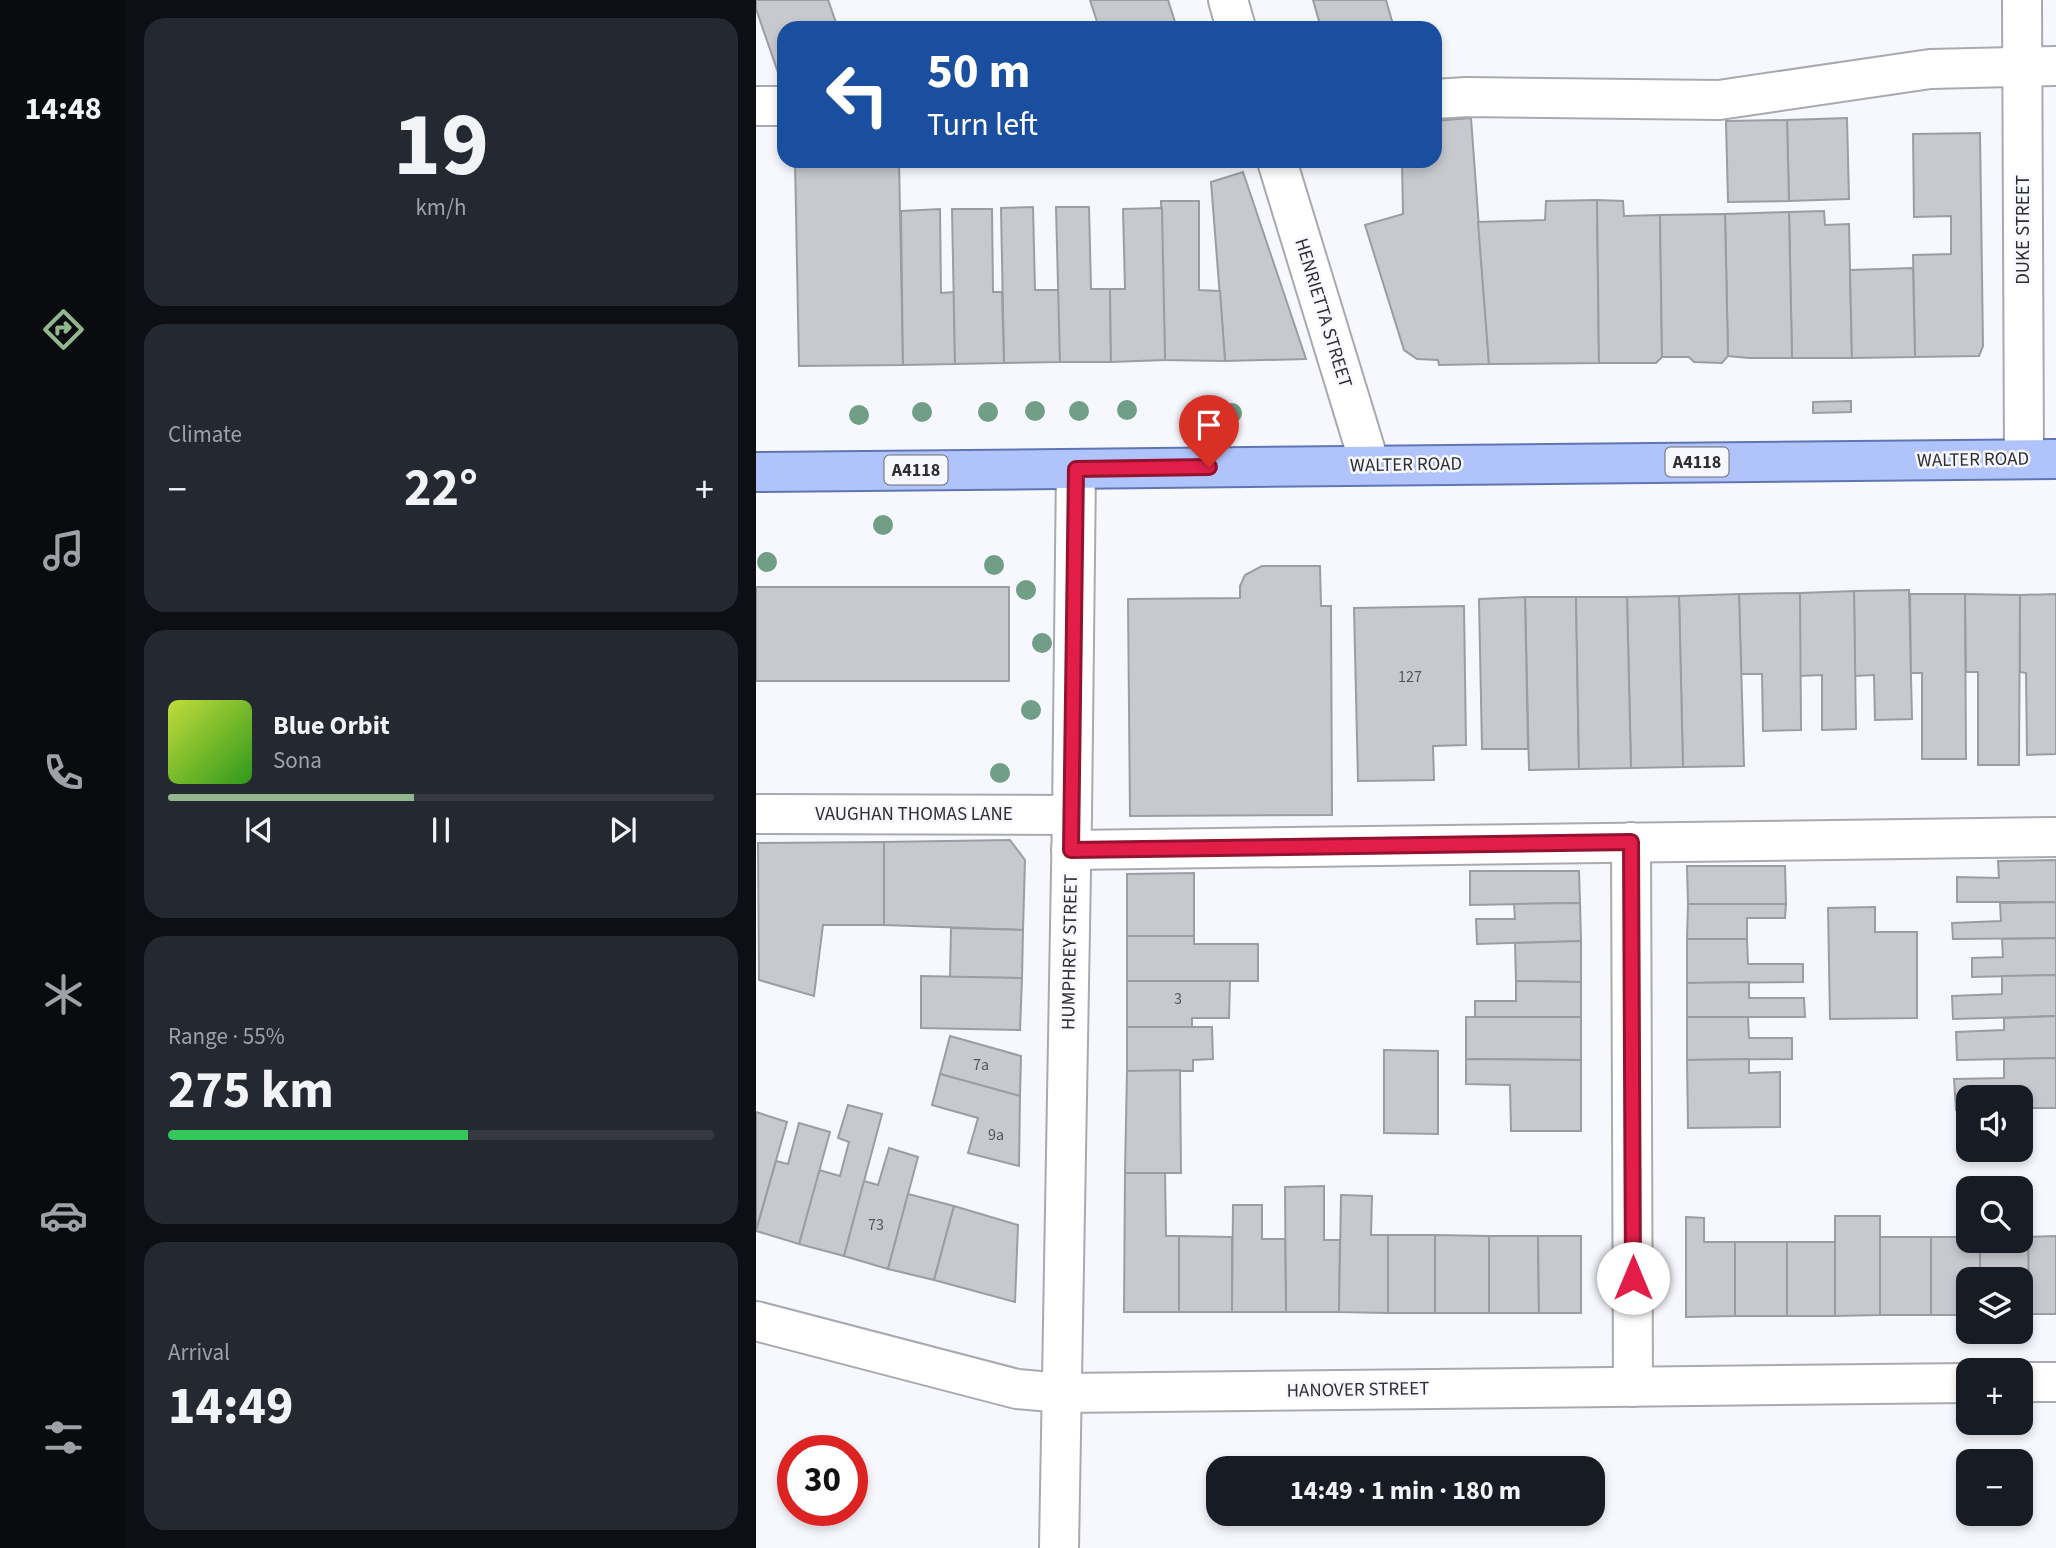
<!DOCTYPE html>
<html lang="en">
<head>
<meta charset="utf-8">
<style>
  body { margin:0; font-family:"Source Sans 3",sans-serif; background:#242831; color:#f1f3f6; height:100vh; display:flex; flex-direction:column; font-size:26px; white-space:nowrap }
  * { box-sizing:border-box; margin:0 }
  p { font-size:23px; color:#9ea1a6 }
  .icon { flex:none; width:38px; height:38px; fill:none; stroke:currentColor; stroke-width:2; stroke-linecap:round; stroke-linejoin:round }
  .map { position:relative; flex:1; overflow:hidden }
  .side { display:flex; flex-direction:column; gap:18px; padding:18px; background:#0d0f14; width:630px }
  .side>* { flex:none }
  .guide { position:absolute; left:21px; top:21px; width:665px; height:147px; border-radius:21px; box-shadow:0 4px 10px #0003; background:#1a4fa0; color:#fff; overflow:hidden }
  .fabs { position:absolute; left:1200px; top:1085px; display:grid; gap:14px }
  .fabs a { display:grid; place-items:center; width:77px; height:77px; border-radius:14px; background:#171b24; box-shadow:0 4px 10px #0003; font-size:35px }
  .speed { position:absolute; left:21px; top:1435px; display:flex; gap:14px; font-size:35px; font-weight:700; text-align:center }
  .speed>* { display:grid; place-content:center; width:91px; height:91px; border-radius:50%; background:#171b24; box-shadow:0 4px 10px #0003; line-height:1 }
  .speed .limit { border:10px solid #d22; background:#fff; color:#111 }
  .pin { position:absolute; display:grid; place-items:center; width:60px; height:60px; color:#fff; margin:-72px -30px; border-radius:50% 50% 50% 0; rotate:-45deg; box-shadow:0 0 7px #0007 }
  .pin .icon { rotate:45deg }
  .me { position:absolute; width:77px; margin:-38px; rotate:0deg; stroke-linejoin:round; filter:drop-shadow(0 0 5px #0008) }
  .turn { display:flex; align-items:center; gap:24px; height:147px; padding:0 35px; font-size:32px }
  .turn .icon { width:91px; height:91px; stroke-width:2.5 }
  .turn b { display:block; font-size:49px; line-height:60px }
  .big { font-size:52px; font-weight:700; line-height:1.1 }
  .side .tile { flex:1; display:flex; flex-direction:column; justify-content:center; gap:10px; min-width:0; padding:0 24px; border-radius:21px; background:#242831 }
  .side .dial { align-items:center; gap:0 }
  .dial b { font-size:91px; line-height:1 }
  .song { display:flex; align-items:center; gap:21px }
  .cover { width:84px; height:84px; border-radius:10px; background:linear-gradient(135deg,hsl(70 70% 55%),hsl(110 70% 35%)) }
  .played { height:7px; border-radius:4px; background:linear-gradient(90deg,#92b68e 45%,#363941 45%) }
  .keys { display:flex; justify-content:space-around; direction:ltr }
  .heat { display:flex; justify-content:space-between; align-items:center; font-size:38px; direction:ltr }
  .charge { height:10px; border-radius:5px; background:linear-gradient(90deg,#34c759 55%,#363941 0) }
  .trip { position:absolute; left:450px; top:1456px; width:399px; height:70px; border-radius:21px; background:#171b24; box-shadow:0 4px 10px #0003; font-weight:700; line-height:70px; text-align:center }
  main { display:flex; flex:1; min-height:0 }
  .menu { display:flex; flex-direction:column; width:126px; justify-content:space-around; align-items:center; background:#090b0e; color:#9ea1a6 }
  .menu .icon { width:49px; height:49px }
  .menu .active { color:#92b68e }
  .menu b { font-size:32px; color:#f1f3f6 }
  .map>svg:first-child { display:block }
  .building { fill:#c8c9cf; stroke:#9c9da2; stroke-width:2 }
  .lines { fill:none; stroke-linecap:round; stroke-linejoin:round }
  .minor-casing { stroke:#a9aab0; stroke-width:42 }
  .major-casing { stroke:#6076b3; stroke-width:42 }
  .minor { stroke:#fff; stroke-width:38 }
  .major { stroke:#b0c4fb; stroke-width:38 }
  .tree { fill:#709e87 }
  .route-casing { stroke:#92132f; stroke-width:18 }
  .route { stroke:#e11d48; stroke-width:12 }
  .labels { text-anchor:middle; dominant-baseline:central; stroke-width:5; stroke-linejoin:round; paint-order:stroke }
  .number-label { font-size:16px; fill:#555658 }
  .shield { fill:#f7f8fe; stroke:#6b6b6e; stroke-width:2 }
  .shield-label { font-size:18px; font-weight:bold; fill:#2f2f31 }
  .street-label { font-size:19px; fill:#2f2f31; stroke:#f7f8fe }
</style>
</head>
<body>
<main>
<nav class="menu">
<b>14:48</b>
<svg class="icon active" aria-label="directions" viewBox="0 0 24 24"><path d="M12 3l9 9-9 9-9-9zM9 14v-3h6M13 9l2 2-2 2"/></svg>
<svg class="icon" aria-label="music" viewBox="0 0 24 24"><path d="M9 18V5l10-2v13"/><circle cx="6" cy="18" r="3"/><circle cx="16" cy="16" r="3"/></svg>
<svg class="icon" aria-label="phone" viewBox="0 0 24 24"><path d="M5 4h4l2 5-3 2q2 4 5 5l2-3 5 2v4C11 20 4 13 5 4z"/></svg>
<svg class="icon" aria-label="climate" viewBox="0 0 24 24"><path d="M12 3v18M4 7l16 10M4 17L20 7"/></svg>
<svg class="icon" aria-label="car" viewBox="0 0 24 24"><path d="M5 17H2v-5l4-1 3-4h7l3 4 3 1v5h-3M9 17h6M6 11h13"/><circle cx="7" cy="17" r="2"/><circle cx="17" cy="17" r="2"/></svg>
<svg class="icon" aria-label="filters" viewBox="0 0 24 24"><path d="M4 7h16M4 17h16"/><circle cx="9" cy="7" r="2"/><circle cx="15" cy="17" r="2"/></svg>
</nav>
<section class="side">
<div class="tile dial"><b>19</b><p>km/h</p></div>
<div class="tile"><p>Climate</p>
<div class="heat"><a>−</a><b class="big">22°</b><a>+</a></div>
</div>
<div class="tile">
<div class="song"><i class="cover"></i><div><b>Blue Orbit</b><p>Sona</p></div></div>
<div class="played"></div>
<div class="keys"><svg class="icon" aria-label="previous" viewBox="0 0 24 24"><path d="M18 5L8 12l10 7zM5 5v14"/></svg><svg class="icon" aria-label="pause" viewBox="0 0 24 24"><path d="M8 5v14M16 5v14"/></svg><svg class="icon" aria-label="next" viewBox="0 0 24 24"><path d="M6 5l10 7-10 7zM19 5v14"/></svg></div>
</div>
<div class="tile"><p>Range · 55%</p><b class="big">275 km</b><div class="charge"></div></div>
<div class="tile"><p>Arrival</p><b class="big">14:49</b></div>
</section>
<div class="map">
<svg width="1300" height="1548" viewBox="0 0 1300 1548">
  <rect width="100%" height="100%" fill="#f7f8fe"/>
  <!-- building -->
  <g class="building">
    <polygon points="0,0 72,0 82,28 28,28 28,84 26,84 0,9"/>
    <polygon points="334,0 412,0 421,28 343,28"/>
    <polygon points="557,0 630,0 638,28 565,28"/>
    <polygon points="715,118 733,364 683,365 682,360 661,359 648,350 609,225 647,214 646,161 679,161 679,121"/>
    <polygon points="1091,118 1093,199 1033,201 1031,120"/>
    <polygon points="1031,120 1033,201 972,202 970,121"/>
    <polygon points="1224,133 1227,346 1223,356 1159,357 1157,255 1195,254 1195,216 1158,217 1157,134"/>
    <polygon points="39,161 143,161 147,365 43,366"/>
    <polygon points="487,172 550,359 469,361 455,182"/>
    <polygon points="841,200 843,363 733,364 722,222 789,220 790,201"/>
    <polygon points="841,200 867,201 868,216 904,215 906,357 900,363 843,363"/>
    <polygon points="405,201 443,201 443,290 464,291 469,361 409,360"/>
    <polygon points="277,207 279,290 303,290 304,362 248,363 245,208"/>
    <polygon points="300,207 333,207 335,289 354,289 355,362 304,362"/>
    <polygon points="406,208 409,360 355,362 354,289 369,289 367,209"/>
    <polygon points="184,209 185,293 198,292 199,364 147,365 145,211"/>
    <polygon points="196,209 236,209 237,292 246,292 248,363 199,364"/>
    <polygon points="1068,211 1069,225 1093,224 1096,358 1036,358 1033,212"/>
    <polygon points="1033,212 1036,358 993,358 972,356 969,214"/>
    <polygon points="969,214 972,356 966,363 938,362 933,357 906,357 904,215"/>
    <polygon points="1157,268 1159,357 1096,358 1094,270"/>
    <polygon points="1095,401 1095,412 1057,413 1057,402"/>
    <polygon points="506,566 564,566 565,606 575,606 576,815 374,816 372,599 484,598 484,586 489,575"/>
    <rect x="0" y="587" width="253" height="94"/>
    <polygon points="1153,590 1156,719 1119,720 1118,675 1099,676 1098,591"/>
    <polygon points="1098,591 1100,729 1066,730 1066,675 1044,676 1044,593"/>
    <polygon points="1044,593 1045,730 1007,731 1006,674 985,674 983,594"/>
    <polygon points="983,594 988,766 927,767 923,596"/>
    <polygon points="1154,594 1209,594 1210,759 1166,759 1166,673 1155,673"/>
    <polygon points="1209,594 1264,595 1263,765 1222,765 1222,672 1210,672"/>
    <polygon points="1300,594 1300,754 1271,755 1270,673 1264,672 1264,595"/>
    <polygon points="923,596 927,767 875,768 871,597"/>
    <polygon points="769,597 820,597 823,769 773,770"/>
    <polygon points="769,597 772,749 726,749 723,599"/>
    <polygon points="820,597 871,597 875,768 823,769"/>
    <polygon points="708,606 710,745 677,746 678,780 602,781 598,608"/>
    <polygon points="254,840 269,860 267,930 128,925 128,842"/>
    <polygon points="128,842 128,925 67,925 58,996 3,980 2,843"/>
    <polygon points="1300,860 1300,902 1201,902 1201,877 1243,878 1242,861"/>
    <polygon points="931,866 1029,866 1030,904 932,904"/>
    <polygon points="714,871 823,871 824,903 714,905"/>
    <polygon points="438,873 438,936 371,936 371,874"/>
    <polygon points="1300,902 1300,938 1197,939 1196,923 1245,921 1244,903"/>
    <polygon points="824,903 825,941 721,944 720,919 759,919 758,904"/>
    <polygon points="932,904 1030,904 1029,918 991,918 991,939 931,939"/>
    <polygon points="1119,907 1119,932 1161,932 1161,1018 1074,1019 1072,908"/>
    <polygon points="195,928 267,930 266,978 194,977"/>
    <polygon points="371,936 438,936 438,944 502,944 502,981 371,981"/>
    <polygon points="1300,938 1300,975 1216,977 1216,958 1247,957 1246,939"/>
    <polygon points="931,939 991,939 992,964 1047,964 1047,982 931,983"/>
    <polygon points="825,941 825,982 760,981 759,943"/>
    <polygon points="1300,975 1300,1016 1197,1019 1196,996 1246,994 1246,976"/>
    <polygon points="165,976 266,978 264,1030 165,1028"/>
    <polygon points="371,981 474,981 473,1018 436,1018 436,1027 371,1027"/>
    <polygon points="760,981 825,982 825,1017 719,1017 719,1001 760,1001"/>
    <polygon points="993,982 993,998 1048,998 1049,1017 931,1017 931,983"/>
    <polygon points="1300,1016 1300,1058 1201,1060 1200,1032 1248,1030 1248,1018"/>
    <polygon points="710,1017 825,1017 825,1060 710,1059"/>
    <polygon points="931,1017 992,1017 993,1038 1036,1038 1036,1059 931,1060"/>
    <polygon points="371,1027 456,1027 457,1059 437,1060 437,1071 371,1071"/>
    <polygon points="194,1036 265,1056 264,1096 184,1074"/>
    <polygon points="628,1050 682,1051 682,1134 628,1133"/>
    <polygon points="1300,1058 1300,1108 1265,1108 1265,1097 1213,1097 1213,1109 1200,1110 1198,1079 1248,1078 1248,1059"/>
    <polygon points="710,1059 825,1060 825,1131 755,1131 754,1085 710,1084"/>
    <polygon points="993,1059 993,1073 1024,1072 1024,1127 932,1128 931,1060"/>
    <polygon points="424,1070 425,1173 369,1173 371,1071"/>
    <polygon points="184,1074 264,1096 263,1166 212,1153 222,1118 176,1105"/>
    <polygon points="92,1105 126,1114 88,1256 43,1244 63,1170 84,1176 93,1142 82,1138"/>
    <polygon points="0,1112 31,1122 0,1231"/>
    <polygon points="43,1123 74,1132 43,1244 0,1231 20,1161 32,1164"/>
    <polygon points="133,1148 162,1157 132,1269 88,1256 108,1181 122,1185"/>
    <polygon points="369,1173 409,1173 410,1236 423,1236 423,1312 368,1312"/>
    <polygon points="568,1186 568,1240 584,1240 583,1312 530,1312 529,1187"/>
    <polygon points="152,1194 198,1206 178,1280 132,1269"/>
    <polygon points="585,1195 616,1196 615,1235 632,1235 632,1313 583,1312"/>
    <polygon points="477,1205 506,1205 506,1239 529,1239 530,1312 476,1312"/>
    <polygon points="198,1206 262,1225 259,1302 178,1280"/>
    <polygon points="1079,1216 1124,1216 1124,1315 1079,1316"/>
    <polygon points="930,1217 948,1218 948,1242 979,1242 979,1316 930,1317"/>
    <rect x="632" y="1235" width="47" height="78"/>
    <polygon points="679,1235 733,1236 733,1313 679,1313"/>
    <polygon points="423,1236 476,1237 476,1312 423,1312"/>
    <polygon points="733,1236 782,1236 783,1313 733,1313"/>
    <polygon points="782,1236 825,1236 825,1313 783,1313"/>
    <polygon points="1300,1236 1300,1314 1273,1314 1272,1237"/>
    <rect x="1124" y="1237" width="51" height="78"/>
    <polygon points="1175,1237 1213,1237 1213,1241 1224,1241 1224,1279 1213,1279 1213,1315 1175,1315"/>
    <polygon points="1265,1237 1272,1237 1273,1314 1265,1314 1265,1279 1224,1279 1224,1241 1265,1241"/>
    <rect x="979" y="1242" width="52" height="74"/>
    <rect x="1031" y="1242" width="48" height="74"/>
  </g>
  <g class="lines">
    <defs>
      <g id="minor">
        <polyline points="472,0 480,28"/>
        <polyline points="1266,0 1268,459"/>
        <polyline points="679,99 710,97 963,100 1174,69 1300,66"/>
        <polyline points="0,106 28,106"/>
        <polyline points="521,161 614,465"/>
        <polyline points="0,814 316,815"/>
        <polyline points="875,842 877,1387"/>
        <polyline points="315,850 1300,837"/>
        <polyline points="0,1321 261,1389 307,1393 1213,1383"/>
        <polyline points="1265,1382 1300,1382"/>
        <polyline points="303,1548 316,815 320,469"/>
      </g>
      <polyline id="major" points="0,472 1300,459"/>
    </defs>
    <!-- minor casing -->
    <use href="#minor" class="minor-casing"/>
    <!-- major casing -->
    <use href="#major" class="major-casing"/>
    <!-- minor -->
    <use href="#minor" class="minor"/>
    <!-- major -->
    <use href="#major" class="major"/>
  </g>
  <!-- trees -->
  <g class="tree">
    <circle cx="371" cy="410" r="10"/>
    <circle cx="279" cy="411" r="10"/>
    <circle cx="323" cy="411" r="10"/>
    <circle cx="166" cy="412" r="10"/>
    <circle cx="232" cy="412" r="10"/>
    <circle cx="476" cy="413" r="10"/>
    <circle cx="103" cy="415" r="10"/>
    <circle cx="127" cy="525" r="10"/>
    <circle cx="11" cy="562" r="10"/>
    <circle cx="238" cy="565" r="10"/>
    <circle cx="270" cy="590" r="10"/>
    <circle cx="286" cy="643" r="10"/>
    <circle cx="275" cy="710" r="10"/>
    <circle cx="244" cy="773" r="10"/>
  </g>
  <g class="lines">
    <defs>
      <polyline id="route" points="453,467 320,469 315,850 875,842 877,1278"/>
    </defs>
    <!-- route casing -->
    <use href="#route" class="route-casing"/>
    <!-- route -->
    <use href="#route" class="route"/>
  </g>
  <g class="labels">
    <!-- number labels -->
    <g class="number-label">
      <text x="654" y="677">127</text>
      <text x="422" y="999">3</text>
      <text x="225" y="1065">7a</text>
      <text x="240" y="1135">9a</text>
      <text x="120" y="1225">73</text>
    </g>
    <!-- shield labels -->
    <g class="shield">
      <rect x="909.5" y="447.5" width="63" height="29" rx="5"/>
      <rect x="128.5" y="455.5" width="63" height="29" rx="5"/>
    </g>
    <g class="shield-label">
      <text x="941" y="462">A4118</text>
      <text x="160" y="470">A4118</text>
    </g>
    <!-- street labels -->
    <g class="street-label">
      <text transform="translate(1267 230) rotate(-90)">DUKE STREET</text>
      <text transform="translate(567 313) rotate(73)">HENRIETTA STREET</text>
      <text transform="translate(1217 460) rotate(-1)">WALTER ROAD</text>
      <text transform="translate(650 465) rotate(-1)">WALTER ROAD</text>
      <text x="158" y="814">VAUGHAN THOMAS LANE</text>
      <text transform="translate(314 952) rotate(-89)">HUMPHREY STREET</text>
      <text transform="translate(602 1390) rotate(-1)">HANOVER STREET</text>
    </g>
  </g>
</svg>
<div class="fabs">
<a><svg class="icon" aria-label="sound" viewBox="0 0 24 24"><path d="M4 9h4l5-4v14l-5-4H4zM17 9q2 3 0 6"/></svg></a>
<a><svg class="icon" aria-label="search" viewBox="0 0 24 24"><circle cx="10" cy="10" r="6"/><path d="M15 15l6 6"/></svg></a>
<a><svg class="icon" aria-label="layers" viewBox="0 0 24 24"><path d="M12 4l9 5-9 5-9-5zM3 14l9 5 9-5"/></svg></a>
<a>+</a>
<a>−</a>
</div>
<div class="speed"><div class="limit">30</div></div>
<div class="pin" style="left:453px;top:467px;background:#d93025"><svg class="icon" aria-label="arrive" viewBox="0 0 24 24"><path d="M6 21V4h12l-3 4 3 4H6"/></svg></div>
<svg class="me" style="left:877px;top:1278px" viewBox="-20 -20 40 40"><circle r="19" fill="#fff"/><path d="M0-13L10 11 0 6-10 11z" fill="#e11d48"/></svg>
<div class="trip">14:49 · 1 min · 180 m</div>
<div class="guide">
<div class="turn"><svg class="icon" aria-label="left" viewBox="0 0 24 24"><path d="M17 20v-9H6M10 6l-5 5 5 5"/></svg><div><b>50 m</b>Turn left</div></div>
</div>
</div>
</main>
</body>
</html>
